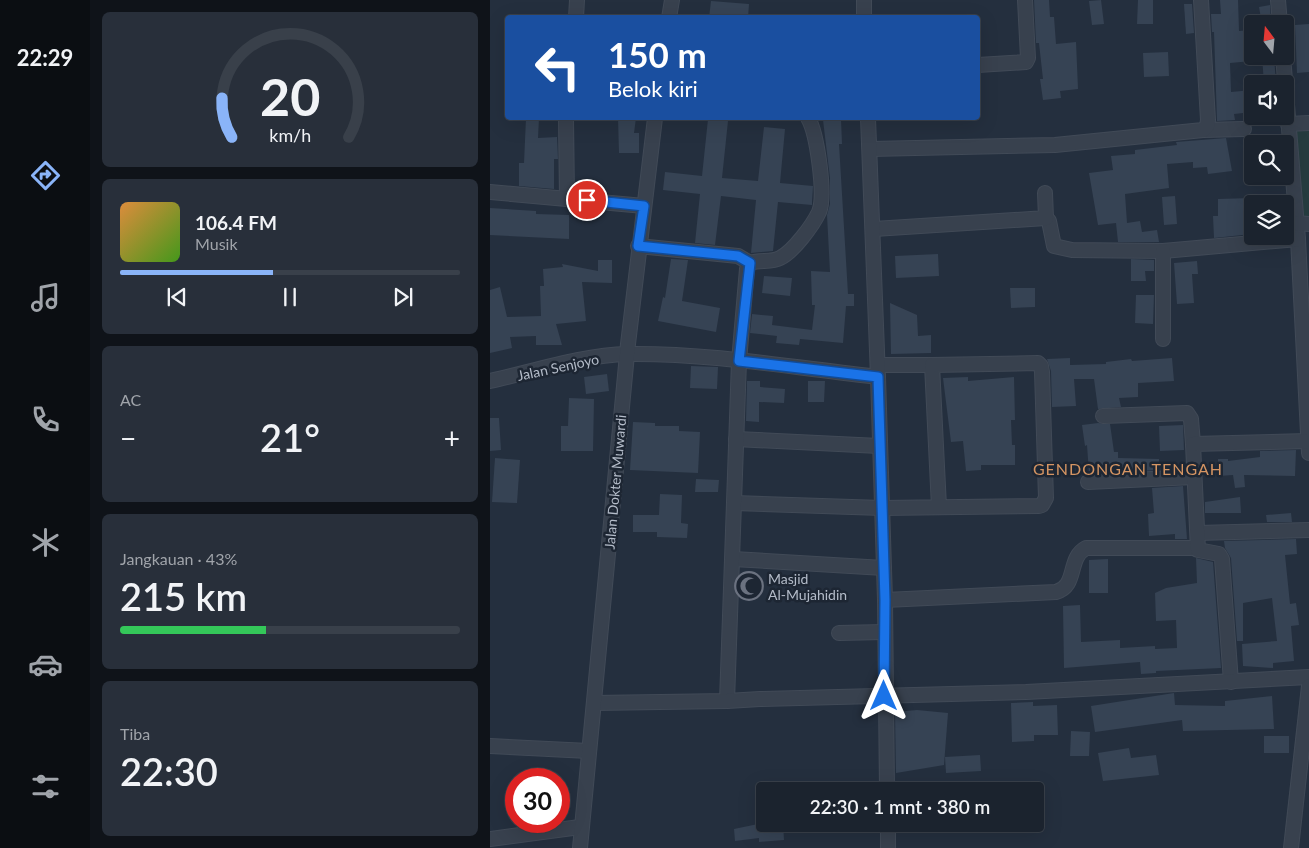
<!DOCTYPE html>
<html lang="id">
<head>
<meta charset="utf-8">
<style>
  body { margin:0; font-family:Lato,sans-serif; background:#282f3a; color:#f1f3f6; height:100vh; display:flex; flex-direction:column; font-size:19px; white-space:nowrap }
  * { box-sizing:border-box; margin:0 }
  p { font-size:16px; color:#a0a4aa }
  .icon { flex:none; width:28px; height:28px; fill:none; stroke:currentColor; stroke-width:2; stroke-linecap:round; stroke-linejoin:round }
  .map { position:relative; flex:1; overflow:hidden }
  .details { display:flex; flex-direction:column; gap:12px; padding:12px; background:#0f1319; width:400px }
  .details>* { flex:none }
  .hud { position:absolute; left:15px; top:15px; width:475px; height:105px; border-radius:5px; box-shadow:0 5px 20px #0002,0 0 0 1px #39404a; background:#1a4fa0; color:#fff; overflow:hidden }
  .needle { width:32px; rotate:344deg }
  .tools { position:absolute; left:754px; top:15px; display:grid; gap:10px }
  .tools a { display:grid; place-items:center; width:50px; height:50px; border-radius:5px; background:#1b232e; box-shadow:0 5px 20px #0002,0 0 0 1px #39404a; font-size:25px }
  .speed { position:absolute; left:15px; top:768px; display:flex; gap:10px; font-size:25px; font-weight:700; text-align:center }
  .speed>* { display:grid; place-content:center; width:65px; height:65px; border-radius:50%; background:#1b232e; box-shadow:0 5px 20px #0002,0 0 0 1px #39404a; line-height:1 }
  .speed .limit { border:8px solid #d22; background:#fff; color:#111 }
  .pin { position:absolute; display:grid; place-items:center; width:42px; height:42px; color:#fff; margin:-21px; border:2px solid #fff; border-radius:50%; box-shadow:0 1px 5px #0007 }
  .me { position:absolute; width:55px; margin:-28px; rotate:0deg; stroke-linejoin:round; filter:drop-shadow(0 0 4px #0008) }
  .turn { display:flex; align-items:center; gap:18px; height:105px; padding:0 20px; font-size:22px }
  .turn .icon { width:65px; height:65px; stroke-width:2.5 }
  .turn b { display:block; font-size:35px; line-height:42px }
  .big { font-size:38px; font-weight:600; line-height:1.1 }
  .details .tile { flex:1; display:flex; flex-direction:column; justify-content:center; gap:8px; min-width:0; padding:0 18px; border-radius:8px; background:#282f3a }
  .details .dial { align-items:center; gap:0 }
  .dial svg { height:130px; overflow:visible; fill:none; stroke:#39404a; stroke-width:7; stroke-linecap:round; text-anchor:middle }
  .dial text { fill:#f1f3f6; stroke:none }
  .song { display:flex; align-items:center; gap:15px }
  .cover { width:60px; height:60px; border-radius:8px; background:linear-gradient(135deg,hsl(30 70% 55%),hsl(100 70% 35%)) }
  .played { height:5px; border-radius:2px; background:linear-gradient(90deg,#8ab4f8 45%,#39404a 45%) }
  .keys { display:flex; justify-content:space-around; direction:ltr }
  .heat { display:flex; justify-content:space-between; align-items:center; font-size:28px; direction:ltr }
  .charge { height:8px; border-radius:4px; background:linear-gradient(90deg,#34c759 43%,#39404a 0) }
  .trip { position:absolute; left:266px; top:782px; width:288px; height:50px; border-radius:5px; background:#1b232e; box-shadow:0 5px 20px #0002,0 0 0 1px #39404a; font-weight:600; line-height:50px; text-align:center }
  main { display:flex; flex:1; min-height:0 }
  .tab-bar { display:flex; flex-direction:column; width:90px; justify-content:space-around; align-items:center; background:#0b0e12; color:#a0a4aa }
  .tab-bar .icon { width:35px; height:35px }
  .tab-bar .on { color:#8ab4f8 }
  .tab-bar b { font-size:22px; color:#f1f3f6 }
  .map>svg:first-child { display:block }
  .green { fill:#263c3f }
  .building { fill:#364354 }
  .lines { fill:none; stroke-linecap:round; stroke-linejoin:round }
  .minor-casing { stroke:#414a57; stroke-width:16 }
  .minor { stroke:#38414e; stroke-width:14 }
  .route-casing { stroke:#114b97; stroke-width:12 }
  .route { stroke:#1a73e8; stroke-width:9 }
  .labels { text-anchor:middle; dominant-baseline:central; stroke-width:5; stroke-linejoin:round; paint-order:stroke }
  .street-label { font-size:14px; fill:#b4bcc9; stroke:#1d2633 }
  .poi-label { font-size:14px; fill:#b4bcc9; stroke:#1d2633; text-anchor:start }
  .quarter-label { font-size:16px; letter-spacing:1px; fill:#d59563; stroke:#1d2633 }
</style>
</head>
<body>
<main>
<nav class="tab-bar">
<b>22:29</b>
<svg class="icon on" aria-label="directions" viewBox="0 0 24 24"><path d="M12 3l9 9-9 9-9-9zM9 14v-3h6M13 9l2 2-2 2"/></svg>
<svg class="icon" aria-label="music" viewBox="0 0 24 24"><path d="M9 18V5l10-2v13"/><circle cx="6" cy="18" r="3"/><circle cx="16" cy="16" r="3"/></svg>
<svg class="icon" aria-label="phone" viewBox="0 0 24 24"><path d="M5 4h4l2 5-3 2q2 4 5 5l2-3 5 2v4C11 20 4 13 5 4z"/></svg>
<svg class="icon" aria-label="climate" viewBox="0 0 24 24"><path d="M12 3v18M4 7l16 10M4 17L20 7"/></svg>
<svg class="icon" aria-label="car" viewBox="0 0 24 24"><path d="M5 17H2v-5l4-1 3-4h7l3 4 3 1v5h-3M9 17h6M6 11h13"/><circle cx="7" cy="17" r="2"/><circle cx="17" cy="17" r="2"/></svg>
<svg class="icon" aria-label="filters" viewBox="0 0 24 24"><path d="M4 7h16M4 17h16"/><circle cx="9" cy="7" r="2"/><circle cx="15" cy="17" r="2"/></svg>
</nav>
<section class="details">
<div class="tile dial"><svg viewBox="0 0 100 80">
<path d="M14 69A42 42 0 1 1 86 69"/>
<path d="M14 69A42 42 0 0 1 8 45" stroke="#8ab4f8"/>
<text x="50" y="56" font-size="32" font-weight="700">20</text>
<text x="50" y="72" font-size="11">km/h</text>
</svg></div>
<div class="tile">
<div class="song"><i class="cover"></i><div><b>106.4 FM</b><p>Musik</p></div></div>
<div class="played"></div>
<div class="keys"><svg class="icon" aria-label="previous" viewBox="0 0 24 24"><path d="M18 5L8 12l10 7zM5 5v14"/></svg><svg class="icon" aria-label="pause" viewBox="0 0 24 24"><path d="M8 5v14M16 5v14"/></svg><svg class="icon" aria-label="next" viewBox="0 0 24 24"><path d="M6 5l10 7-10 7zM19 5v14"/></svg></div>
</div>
<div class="tile"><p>AC</p>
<div class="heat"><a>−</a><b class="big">21°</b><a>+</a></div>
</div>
<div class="tile"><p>Jangkauan · 43%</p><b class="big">215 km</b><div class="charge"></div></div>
<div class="tile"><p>Tiba</p><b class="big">22:30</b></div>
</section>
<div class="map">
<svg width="819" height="848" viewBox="0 0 819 848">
  <rect width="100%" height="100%" fill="#242f3e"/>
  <!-- green -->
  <polygon class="green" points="819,127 819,217 810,217 803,128"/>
  <!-- building -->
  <g class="building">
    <polygon points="544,0 559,0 560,17 564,17 566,44 586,42 588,89 570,91 571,98 553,100 550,79 553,79 549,43 546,43"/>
    <polygon points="611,0 614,24 602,25 599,1"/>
    <polygon points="648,0 663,0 663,24 647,24"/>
    <polygon points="730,0 748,0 749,31 762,30 762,61 740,63 741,92 762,90 762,112 744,114 745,120 727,121 724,32 722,32 721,14 731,14"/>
    <polygon points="221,1 259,4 258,18 219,18"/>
    <polygon points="694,4 702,4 704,33 696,34"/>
    <polygon points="780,5 781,24 772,24 769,7"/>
    <polygon points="819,24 819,72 807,73 805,25"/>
    <polygon points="678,52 679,76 654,77 653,53"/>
    <polygon points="772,56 784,56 786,84 774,84"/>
    <polygon points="36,118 49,118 48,138 67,137 68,159 64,159 64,189 29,186 29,163 34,163"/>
    <polygon points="128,118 146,118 144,133 149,133 149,153 129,153"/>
    <polygon points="218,119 238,121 232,178 268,181 274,127 295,129 290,183 323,186 322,202 322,205 288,202 283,251 261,253 266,200 231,196 225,245 205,243 210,194 173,190 175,172 212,176"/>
    <polygon points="351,119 352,144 349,144 358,294 364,294 364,306 356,306 353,343 310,339 309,345 286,343 287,336 260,333 262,314 283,316 282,325 322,330 325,305 322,305 321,271 340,272 337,215 340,204 340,178 333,120"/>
    <polygon points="736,138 742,171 718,174 717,167 703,168 703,162 677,164 679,188 635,194 637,223 650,221 652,232 667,230 669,242 628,242 626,223 608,225 599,173 623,170 621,156 645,154 645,150 687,145 686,142"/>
    <polygon points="685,196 687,224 674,225 672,197"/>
    <polygon points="762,198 762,234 724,238 723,216 728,216 728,199"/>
    <polygon points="0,208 46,211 46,214 79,215 79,239 0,235"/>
    <polygon points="448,254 449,276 406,278 405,256"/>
    <polygon points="181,259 198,260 192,301 230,308 226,332 168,321 173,297 175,298"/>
    <polygon points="641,259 664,260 664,271 655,271 656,281 641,281"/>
    <polygon points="108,260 122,260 122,283 92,282 96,321 66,324 72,345 46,345 46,336 20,337 22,348 0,353 0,290 10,287 17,317 51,316 50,286 54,286 53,269 73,267 72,264 108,271"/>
    <polygon points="707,261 708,274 702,274 704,303 687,304 684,263"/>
    <polygon points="274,276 302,278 300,296 272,293"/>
    <polygon points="520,288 545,288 545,307 521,308"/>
    <polygon points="646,295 664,295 663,324 645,323"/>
    <polygon points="400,303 427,315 428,336 441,335 441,353 401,354"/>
    <polygon points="580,358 580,365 616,364 616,362 641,359 642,361 682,358 684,381 648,383 648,397 629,398 631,407 608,409 604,379 584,379 586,406 562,407 561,371 557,359"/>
    <polygon points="201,366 228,367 227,389 200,388"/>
    <polygon points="117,374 119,391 96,394 94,377"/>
    <polygon points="478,377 478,381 524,377 525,420 521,420 522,445 525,445 525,465 491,465 491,470 476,471 473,441 461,442 453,378"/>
    <polygon points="257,381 270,381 270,387 295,389 294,403 269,402 269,422 256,421"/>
    <polygon points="318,381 335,381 334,402 318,402"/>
    <polygon points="79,398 104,399 103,451 71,451 71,426 78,426"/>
    <polygon points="0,418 9,418 11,450 0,451"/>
    <polygon points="143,422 165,423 165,426 189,426 189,431 210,432 208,473 140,470"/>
    <polygon points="608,423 620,424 624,452 628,452 628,458 669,459 669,470 599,473 597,445 595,446 592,425"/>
    <polygon points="693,425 694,450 670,451 669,426"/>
    <polygon points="806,450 805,476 754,475 755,487 745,488 743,475 728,476 728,459 738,459 738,461 770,457 770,451"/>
    <polygon points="5,458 30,460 27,503 2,502"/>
    <polygon points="206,479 229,480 228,492 205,492"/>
    <polygon points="693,486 697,539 685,539 685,534 659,536 658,514 664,513 662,488"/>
    <polygon points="170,494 192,495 191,523 198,524 197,538 167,537 167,532 143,532 143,515 169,515"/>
    <polygon points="750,497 751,513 715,513 715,502"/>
    <polygon points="801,513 802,522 777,522 776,515"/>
    <polygon points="806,539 807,554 795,555 800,604 806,603 809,625 801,626 804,661 783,663 783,668 753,666 752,644 787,641 782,598 753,603 753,641 747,641 741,558 735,548 734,541"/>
    <polygon points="706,558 723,562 731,668 666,671 666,673 651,674 650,662 574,668 573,606 590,605 591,642 630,640 630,648 665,646 665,649 687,648 686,620 666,621 665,593 676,588 707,583"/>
    <polygon points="618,559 618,593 599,593 599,560"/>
    <polygon points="684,693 685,705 735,706 735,701 782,696 784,729 693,731 692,720 605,732 601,706"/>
    <polygon points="543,702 543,706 567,705 568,735 544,735 544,741 522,742 521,703"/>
    <polygon points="427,710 458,713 454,765 406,773 405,712"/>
    <polygon points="581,731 600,732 599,756 580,756"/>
    <rect x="774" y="736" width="25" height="17"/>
    <polygon points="639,748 641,758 666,755 669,775 613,781 608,753"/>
    <polygon points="490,755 491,771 456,773 455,757"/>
    <polygon points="268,824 293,824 294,840 269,842 269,838 245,841 244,829"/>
  </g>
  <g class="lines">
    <defs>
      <g id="minor">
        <polyline points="374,0 374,18"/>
        <polyline points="788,0 790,24"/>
        <polyline points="86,18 87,0"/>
        <polyline points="179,18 182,0"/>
        <polyline points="793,56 808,239 819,453"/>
        <polyline points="488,65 536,62 538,58 535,0"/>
        <polyline points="76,118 77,199"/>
        <polyline points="798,124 819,123"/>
        <polyline points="713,130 754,129"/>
        <polyline points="380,149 565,145 713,130 717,126 718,120 711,0"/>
        <polyline points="0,192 154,206"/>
        <polyline points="556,218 559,221 564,246 582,250 673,251 808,239"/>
        <polyline points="806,223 819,224"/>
        <polyline points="384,229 556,218 555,193"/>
        <polyline points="148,246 248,256 260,263"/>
        <polyline points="673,251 673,339"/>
        <polyline points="388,365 442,365"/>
        <polyline points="388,377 395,600 397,791"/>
        <path d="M0 381C45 371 92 355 138 354 221 353 306 368 388 377L378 118"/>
        <polyline points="613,416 697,413 701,419 703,444"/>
        <polyline points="246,439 389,446"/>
        <polyline points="598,482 704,477"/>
        <polyline points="244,503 392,508 549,506 552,505 556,498 552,372 551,366 548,363 442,365 449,507"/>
        <polyline points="708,533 819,530"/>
        <polyline points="243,559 394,568"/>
        <path d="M395 600 566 592C588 586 577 558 596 548H708"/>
        <polyline points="349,633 394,632"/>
        <polyline points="741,682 732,559 729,554 708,550 703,444 818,441"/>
        <path d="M237 701 249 361 257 269 260 263C270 259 281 263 290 258 303 252 323 225 329 212 336 195 327 133 318 118"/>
        <polyline points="104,703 237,701 270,699 536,692 819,677"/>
        <polyline points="0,746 99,751"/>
        <polyline points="398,824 398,848"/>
        <polyline points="0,839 90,827"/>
        <polyline points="90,848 138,344 165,118"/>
        <polyline points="801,848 819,686"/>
      </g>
    </defs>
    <!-- minor casing -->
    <use href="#minor" class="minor-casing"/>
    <!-- minor -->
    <use href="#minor" class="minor"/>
  </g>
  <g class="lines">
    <defs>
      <polyline id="route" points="97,200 154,206 148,246 248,256 260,263 249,361 388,377 395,600 394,696"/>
    </defs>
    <!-- route casing -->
    <use href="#route" class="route-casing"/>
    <!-- route -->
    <use href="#route" class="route"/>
  </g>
  <!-- icons -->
  <defs>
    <symbol id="mosque-ring" viewBox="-11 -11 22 22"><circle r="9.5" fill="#1d2633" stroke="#6b7280" stroke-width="1.5"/><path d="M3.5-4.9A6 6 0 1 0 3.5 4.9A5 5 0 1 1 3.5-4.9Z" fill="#6b7280"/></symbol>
  </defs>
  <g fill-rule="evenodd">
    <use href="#mosque-ring" x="243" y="570" width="32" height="32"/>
  </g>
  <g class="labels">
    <!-- street labels -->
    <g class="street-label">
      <text transform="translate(68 367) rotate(-12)">Jalan Senjoyo</text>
      <text transform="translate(125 482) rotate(-85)">Jalan Dokter Muwardi</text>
    </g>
    <!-- poi labels -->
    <g class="poi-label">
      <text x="278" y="578">Masjid<tspan x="278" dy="16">Al-Mujahidin</tspan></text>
    </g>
    <!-- quarter labels -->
    <g class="quarter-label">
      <text x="638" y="468">GENDONGAN TENGAH</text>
    </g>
  </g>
</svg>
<div class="tools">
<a><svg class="needle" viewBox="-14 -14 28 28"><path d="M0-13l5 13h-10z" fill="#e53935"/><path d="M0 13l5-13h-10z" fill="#a0a4aa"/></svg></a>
<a><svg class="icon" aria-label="sound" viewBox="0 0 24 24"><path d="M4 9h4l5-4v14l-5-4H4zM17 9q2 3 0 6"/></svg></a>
<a><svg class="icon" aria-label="search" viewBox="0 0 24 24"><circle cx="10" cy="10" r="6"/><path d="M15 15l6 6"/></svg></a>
<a><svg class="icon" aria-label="layers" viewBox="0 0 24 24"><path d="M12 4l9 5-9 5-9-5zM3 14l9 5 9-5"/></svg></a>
</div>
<div class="speed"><div class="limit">30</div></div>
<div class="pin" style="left:97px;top:200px;background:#d93025"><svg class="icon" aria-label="arrive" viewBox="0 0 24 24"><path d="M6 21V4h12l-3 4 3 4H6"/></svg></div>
<svg class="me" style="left:394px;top:696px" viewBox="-20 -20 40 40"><path d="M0-17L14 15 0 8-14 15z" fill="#1a73e8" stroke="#fff" stroke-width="4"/></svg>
<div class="trip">22:30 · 1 mnt · 380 m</div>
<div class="hud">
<div class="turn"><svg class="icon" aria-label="left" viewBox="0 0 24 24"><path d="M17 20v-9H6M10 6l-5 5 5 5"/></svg><div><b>150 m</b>Belok kiri</div></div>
</div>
</div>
</main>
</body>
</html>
